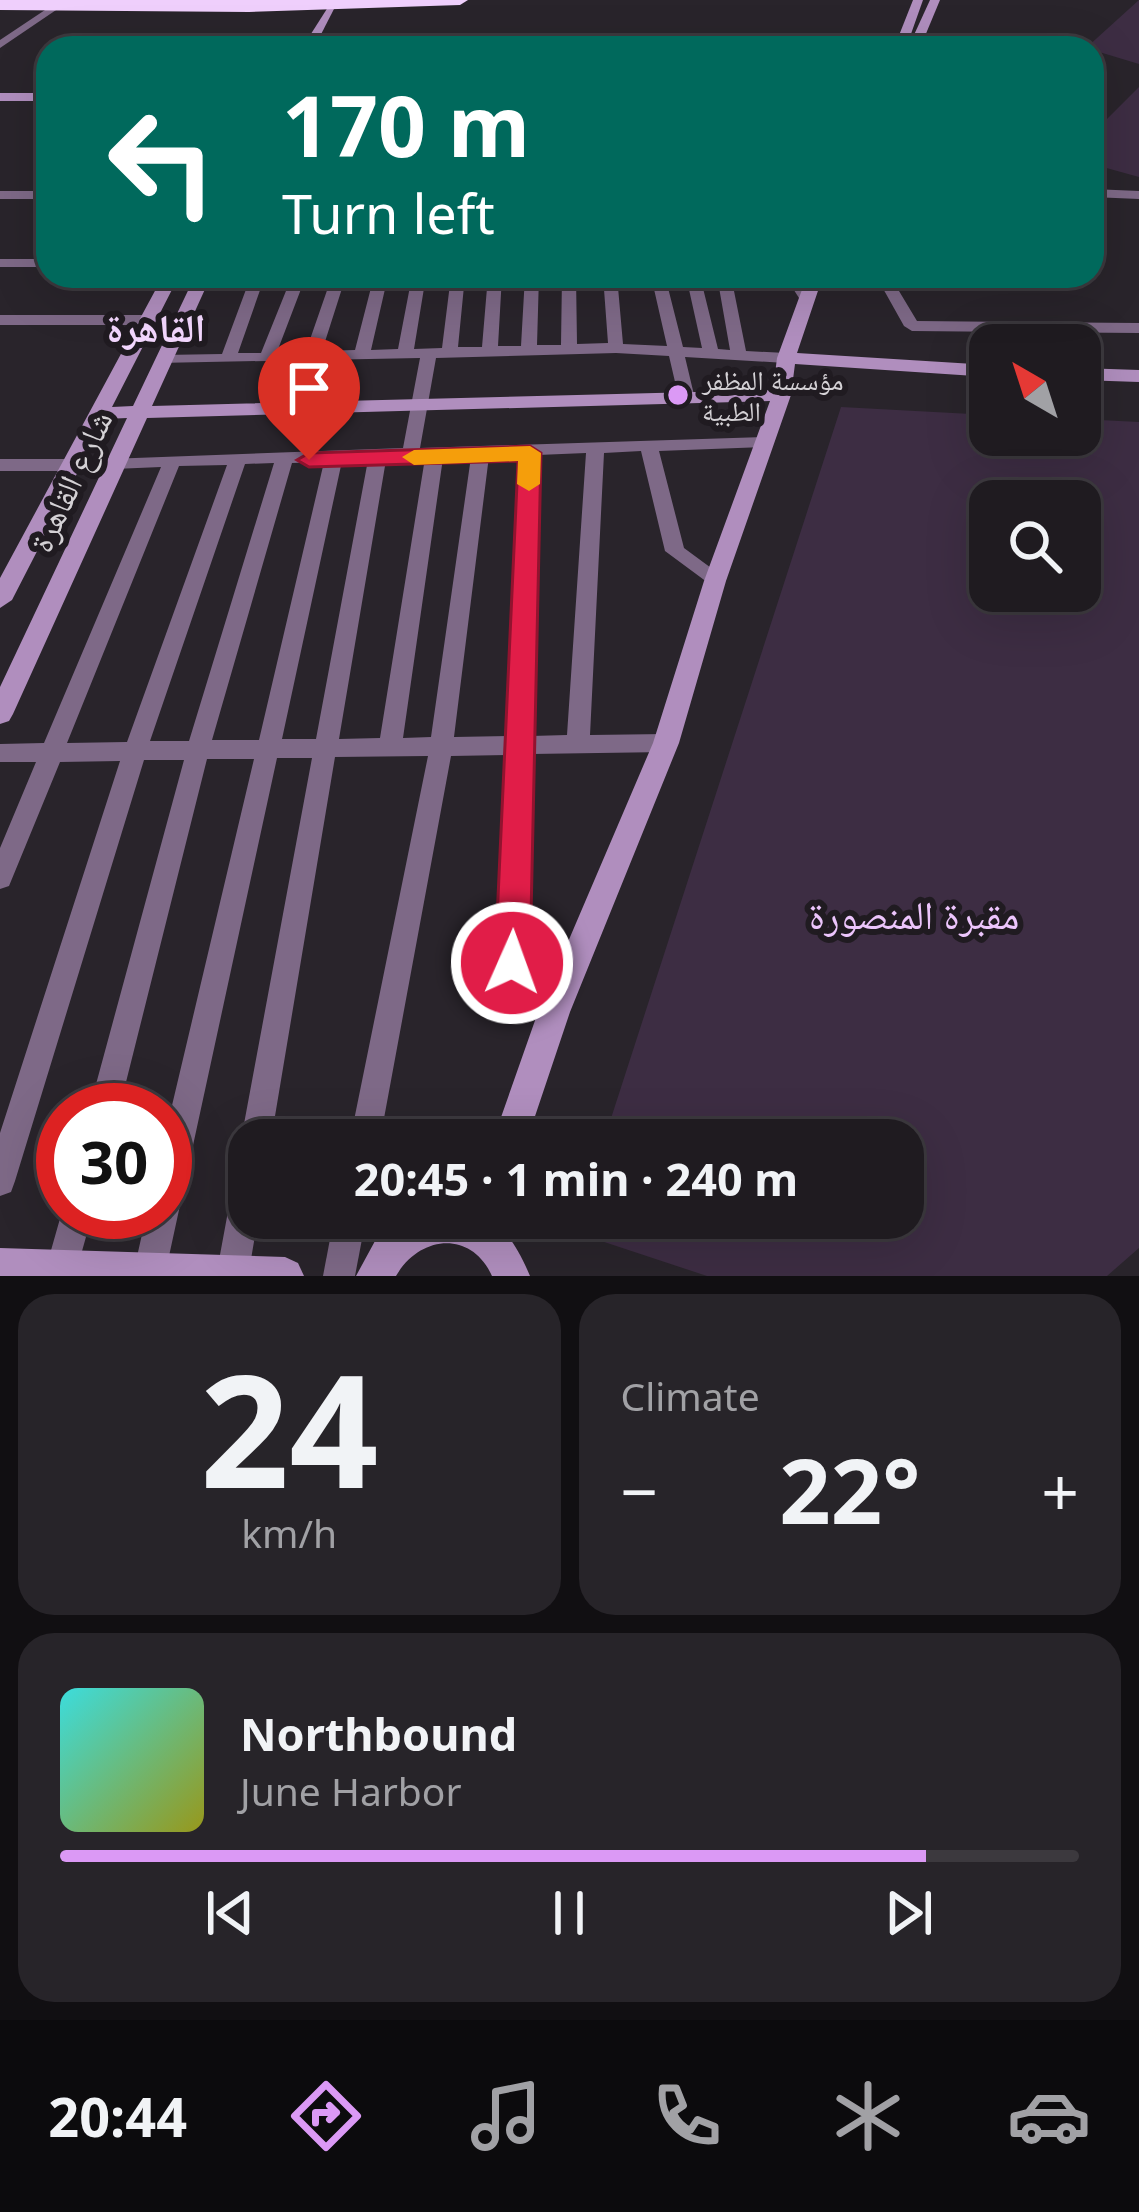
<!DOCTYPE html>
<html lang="en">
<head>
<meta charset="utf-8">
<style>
  body { margin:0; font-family:"Noto Sans","Noto Naskh Arabic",sans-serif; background:#272429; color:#f1f3f6; height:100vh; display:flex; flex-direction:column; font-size:45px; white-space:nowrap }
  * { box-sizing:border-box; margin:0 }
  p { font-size:39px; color:#a1a1a5 }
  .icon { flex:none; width:66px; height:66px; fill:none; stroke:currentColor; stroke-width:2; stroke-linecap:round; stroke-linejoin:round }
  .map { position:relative; height:1276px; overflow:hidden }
  .drawer { display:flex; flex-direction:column; gap:18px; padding:18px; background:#110f12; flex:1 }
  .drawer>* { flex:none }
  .guide { position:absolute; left:36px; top:36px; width:1068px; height:252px; border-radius:36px; box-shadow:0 12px 48px #0002,0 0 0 3px #3c393e; background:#00695c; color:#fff; overflow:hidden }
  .needle { width:78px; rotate:321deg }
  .buttons { position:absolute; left:969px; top:324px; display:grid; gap:24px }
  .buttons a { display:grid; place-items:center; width:132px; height:132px; border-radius:24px; background:#1f1b20; box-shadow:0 12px 48px #0002,0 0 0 3px #3c393e; font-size:60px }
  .speed { position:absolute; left:36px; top:1083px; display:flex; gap:24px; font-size:60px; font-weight:700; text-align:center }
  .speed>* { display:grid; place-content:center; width:156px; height:156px; border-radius:50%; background:#1f1b20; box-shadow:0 12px 48px #0002,0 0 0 3px #3c393e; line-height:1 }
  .speed .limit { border:18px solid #d22; background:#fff; color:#111 }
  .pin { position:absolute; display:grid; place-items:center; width:102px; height:102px; color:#fff; margin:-123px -51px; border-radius:50% 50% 50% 0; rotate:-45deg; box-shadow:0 0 12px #0007 }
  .pin .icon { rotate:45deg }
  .me { position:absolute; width:132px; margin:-66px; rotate:2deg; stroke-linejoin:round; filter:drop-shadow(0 0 9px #0008) }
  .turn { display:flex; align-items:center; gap:42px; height:252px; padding:0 48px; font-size:54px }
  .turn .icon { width:156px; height:156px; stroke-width:2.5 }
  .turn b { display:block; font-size:84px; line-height:102px }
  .big { font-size:90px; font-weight:700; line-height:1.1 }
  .drawer .widget { flex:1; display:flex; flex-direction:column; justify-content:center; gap:18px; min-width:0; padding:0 42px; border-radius:36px; background:#272429 }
  .drawer .dial { align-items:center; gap:0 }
  .dial b { font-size:156px; line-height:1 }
  .song { display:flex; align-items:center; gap:36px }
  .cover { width:144px; height:144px; border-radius:18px; background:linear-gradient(135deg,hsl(180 70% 55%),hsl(60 70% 35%)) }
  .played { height:12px; border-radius:6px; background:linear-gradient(90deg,#db99f5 85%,#3c393e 85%) }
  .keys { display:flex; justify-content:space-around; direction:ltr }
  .heat { display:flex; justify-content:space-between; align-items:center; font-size:66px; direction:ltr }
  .drawer .tiles { flex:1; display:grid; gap:18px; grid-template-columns:1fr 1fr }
  .widget:last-child { grid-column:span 2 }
  .trip { position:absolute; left:228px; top:1119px; width:696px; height:120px; border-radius:36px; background:#1f1b20; box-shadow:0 12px 48px #0002,0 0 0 3px #3c393e; font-weight:700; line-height:120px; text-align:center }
  .dock { display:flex; height:192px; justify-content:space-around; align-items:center; background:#0c0b0d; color:#a1a1a5 }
  .dock .icon { width:84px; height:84px }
  .dock .on { color:#db99f5 }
  .dock b { font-size:54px; color:#f1f3f6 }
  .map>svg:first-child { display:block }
  .green { fill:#3d2d43; fill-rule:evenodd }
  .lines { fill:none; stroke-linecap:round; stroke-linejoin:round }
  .street { fill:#7e6987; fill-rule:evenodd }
  .secondary { fill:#b08ebe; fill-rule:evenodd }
  .highway { fill:#efcffc; fill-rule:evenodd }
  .route { fill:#e11d48; stroke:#92132f; stroke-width:3 }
  .slow { fill:#f59e0b }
  .poi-dot { fill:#db99f5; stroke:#201b21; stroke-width:4.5 }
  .labels { text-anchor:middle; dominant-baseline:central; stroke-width:12; stroke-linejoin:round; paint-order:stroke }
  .far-poi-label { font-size:27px; fill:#d4d1d5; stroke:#201b21; text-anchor:start }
  .street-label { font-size:33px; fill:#d4d1d5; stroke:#201b21 }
  .far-district-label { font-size:39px; font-weight:bold; fill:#f3d7fe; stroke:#201b21 }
  .near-park-label { font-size:39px; fill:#ecc5fc; stroke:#201b21 }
</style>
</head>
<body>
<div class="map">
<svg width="1139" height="1276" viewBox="0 0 1139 1276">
  <rect width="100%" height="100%" fill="#29242b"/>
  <!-- green -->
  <g class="green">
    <polygon points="1139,0 1139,64 1086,48"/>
    <polygon points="1139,87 1139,177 1092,164 1092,134"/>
    <path d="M841 407 990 415V435H1080V419L1139 422V1248L1107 1276H707L574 1232 579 1218H903V1140H604ZM1080 501V591H990V501Z"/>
  </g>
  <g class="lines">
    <!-- street -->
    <g class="street">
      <polygon points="54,4 62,6 0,48 0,40"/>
      <polygon points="1092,189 1139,191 1139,199 1092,197"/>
      <rect x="0" y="191" width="48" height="8"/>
      <rect x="0" y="259" width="48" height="8"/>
      <path d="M251 276H265L238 353H261L292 276H306L277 352 306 351 332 276H346L322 351 355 350 374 276H388L371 350 398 349 412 276H426L414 349 442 348 451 276H465L458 347H482L488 276H502L498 346H521L525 276H539L537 345H561L562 276H576L577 344 608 343 603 276H617L623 344 667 346 651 276H665L683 347 702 348 686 276H700L718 349 730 350 717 276H731L746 351 786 353 794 358 786 363 685 357 695 399 687 404 679 399 669 356 616 353 436 358 420 448 764 437 773 442 764 447 659 451 684 548 722 576 725 581 722 586 715 588 665 551 641 451 604 453 590 735 666 734 674 736 677 743 674 750 666 752 531 754 526 959 564 1002 568 1012 564 1022 554 1026 544 1022 499 963 507 755 451 756 380 1140H350L428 756 335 757 271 1140H249V1152L241 1140 312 758H277L166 1270 164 1276H136L134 1270 147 1212H165V1135L254 759H207L119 1110H89L184 760H144L15 1181 11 1192 0 1196V1133L120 761 60 762 9 886 0 889V848L36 762H0V744L44 743 161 467 114 469 105 463 108 459 403 448 420 358 157 363V357L163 355 222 354ZM586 453 567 735 531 736 538 455ZM520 455 508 736 454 737 489 456ZM471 457 431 737 403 738 443 458ZM425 458 380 738 339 739 386 460 410 463ZM368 460 316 739H282L342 461ZM324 462 259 740H212L292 463ZM274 463 189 741H150L245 464ZM227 465 127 742 67 743 179 466Z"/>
      <polygon points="785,276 799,276 811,295 809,298 799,298"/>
      <polygon points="876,276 890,276 917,321 1139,323 1139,333 912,331 904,326"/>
      <polygon points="0,315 149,315 157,320 149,325 0,325"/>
      <polygon points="0,459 72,459 81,465 72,471 0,471"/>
      <polygon points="249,1164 249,1218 258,1218 249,1271 247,1276 219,1276 217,1271 234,1179 238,1168"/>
      <polygon points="63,1208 63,1212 93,1212 75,1276 49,1276 46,1268"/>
      <polygon points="334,1218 366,1218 355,1276 323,1276"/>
    </g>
    <!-- secondary -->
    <g class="secondary">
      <polygon points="913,0 923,0 906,48 894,48"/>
      <polygon points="930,0 940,0 920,48 908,48"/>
      <polygon points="330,4 335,7 314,48 302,48"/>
      <rect x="0" y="93" width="48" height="8"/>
      <polygon points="163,276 179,276 112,407 133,406 195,276 211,276 152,406 773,390 777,358 807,276 823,276 797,353 990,365 990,377 795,364 791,395 726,581 679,743 570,1012 527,1140 493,1140 538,1012 653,743 704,581 770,401 147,418 13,714 9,721 0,724 0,687 127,418 105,419 12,600 0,608 0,578"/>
      <polygon points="1080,368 1139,370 1139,382 1080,380"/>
      <path d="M406 1218C476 1218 499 1202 530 1276H492C471 1230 420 1235 396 1276H356L375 1241Z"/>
      <polygon points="0,1248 285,1257 298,1263 304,1276 0,1276"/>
    </g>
    <!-- highway -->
    <polygon class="highway" points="0,0 468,0 460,5 249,12 0,10"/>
  </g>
  <!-- route -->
  <polygon class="route" points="530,446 541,453 530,963 524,975 512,980 500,975 495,963 518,461 309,467 297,460 309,453"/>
  <!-- slow -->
  <polygon class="slow" points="530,446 541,453 540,484 529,491 517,484 518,461 414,465 402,457 414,450"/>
  <!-- markers -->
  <circle class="poi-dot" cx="678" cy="395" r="12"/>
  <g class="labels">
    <!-- far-poi labels -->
    <g class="far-poi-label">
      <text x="702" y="379">مؤسسة المظفر<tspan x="702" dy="31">الطبية</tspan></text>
    </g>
    <!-- street labels -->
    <g class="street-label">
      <text transform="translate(70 481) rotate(-65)">شارع القاهرة</text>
    </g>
    <!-- far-district labels -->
    <g class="far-district-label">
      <text x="156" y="326">القاهرة</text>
    </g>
    <!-- near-park labels -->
    <g class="near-park-label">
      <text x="914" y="913">مقبرة المنصورة</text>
    </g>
  </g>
</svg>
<div class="buttons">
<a><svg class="needle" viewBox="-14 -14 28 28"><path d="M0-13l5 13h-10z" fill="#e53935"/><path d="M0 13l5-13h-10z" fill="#a1a1a5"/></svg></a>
<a><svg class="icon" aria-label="search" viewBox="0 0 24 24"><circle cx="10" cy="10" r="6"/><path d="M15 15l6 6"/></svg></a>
</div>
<div class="speed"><div class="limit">30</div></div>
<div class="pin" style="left:309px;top:460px;background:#d93025"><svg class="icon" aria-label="arrive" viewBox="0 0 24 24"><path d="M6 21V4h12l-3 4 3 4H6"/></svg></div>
<svg class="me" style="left:512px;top:963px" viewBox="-20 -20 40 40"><circle r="17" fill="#e11d48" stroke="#fff" stroke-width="3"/><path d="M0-11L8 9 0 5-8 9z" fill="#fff"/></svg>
<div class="trip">20:45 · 1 min · 240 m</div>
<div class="guide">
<div class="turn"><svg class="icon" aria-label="left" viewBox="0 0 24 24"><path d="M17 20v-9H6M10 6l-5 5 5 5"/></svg><div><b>170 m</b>Turn left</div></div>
</div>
</div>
<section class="drawer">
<div class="tiles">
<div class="widget dial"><b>24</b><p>km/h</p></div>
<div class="widget"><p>Climate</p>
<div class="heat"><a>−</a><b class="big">22°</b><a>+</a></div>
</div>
<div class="widget">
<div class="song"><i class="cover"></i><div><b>Northbound</b><p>June Harbor</p></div></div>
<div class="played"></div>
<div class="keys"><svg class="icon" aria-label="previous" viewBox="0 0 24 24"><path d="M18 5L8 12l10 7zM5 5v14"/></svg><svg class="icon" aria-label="pause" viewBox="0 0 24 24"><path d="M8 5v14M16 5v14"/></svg><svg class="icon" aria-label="next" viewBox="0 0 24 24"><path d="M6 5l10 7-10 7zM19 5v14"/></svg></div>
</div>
</div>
</section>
<nav class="dock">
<b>20:44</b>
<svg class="icon on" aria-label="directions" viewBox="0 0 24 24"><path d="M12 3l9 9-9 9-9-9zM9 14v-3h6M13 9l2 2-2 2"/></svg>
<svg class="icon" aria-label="music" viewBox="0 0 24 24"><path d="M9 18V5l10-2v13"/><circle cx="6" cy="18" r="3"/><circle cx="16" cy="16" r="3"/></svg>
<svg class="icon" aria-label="phone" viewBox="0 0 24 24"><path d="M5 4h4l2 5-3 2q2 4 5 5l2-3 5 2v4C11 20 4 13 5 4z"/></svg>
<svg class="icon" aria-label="climate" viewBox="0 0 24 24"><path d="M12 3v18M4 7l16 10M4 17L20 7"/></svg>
<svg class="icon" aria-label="car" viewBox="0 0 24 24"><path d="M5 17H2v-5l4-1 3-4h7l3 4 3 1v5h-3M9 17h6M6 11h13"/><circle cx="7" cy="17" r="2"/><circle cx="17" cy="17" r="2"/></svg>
</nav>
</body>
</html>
